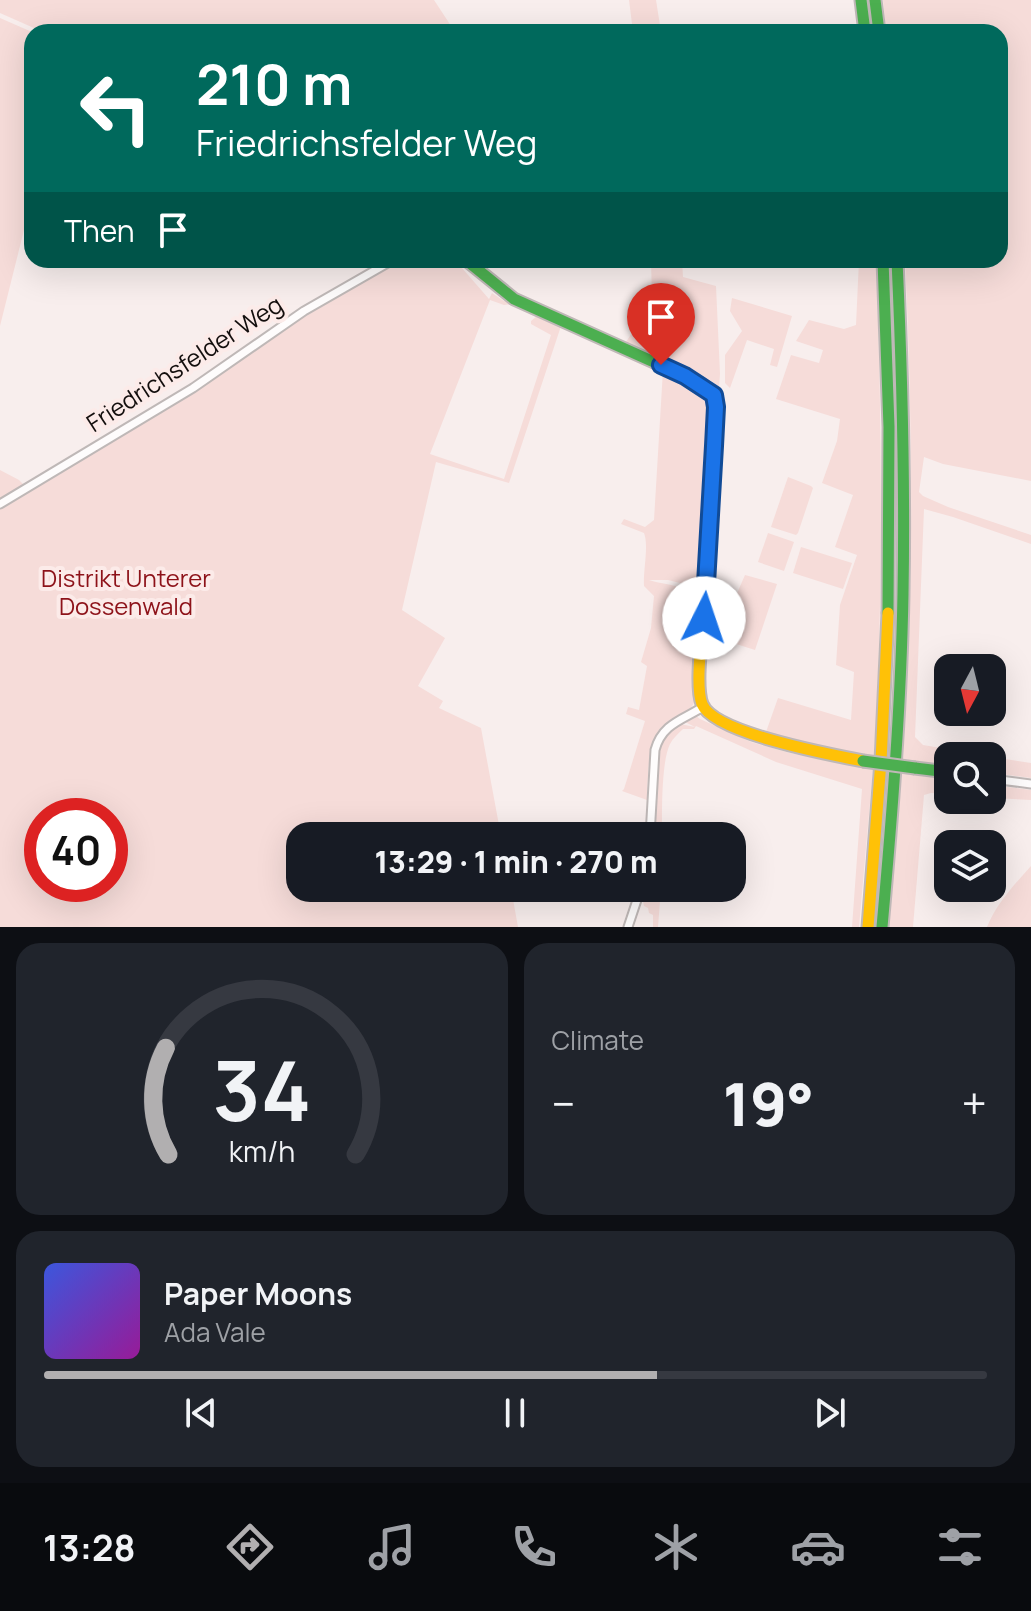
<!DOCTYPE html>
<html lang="en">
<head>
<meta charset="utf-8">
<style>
  body { margin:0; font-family:Manrope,sans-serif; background:#20242c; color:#f1f3f6; height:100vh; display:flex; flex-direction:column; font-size:30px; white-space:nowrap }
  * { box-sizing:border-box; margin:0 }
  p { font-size:26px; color:#9ea1a6 }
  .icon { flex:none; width:44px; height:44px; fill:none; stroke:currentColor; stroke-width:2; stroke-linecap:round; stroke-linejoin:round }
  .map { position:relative; height:927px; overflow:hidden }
  .sheet { display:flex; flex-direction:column; gap:16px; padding:16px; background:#0d0f14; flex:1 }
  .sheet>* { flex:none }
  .hud { position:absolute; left:24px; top:24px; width:984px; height:244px; border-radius:24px; box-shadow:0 8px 32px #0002; background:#00695c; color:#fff; overflow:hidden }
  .needle { width:52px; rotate:187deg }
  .buttons { position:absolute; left:934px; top:654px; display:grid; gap:16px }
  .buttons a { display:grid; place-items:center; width:72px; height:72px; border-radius:16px; background:#171b24; box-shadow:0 8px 32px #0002; font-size:40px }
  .speed { position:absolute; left:24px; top:798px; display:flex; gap:16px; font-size:40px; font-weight:700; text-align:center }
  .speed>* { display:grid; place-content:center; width:104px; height:104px; border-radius:50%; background:#171b24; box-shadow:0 8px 32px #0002; line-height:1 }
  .speed .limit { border:12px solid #d22; background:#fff; color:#111 }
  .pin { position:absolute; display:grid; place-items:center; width:68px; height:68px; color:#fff; margin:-82px -34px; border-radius:50% 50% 50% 0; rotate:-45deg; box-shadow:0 0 8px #0007 }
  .pin .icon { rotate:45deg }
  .me { position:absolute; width:88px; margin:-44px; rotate:4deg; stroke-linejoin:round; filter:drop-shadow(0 0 6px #0008) }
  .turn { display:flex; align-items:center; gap:28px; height:168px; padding:0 40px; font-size:36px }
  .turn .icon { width:104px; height:104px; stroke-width:2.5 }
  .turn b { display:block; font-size:56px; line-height:68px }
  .then { display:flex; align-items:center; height:76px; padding:0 40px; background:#0003; gap:16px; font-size:30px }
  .big { font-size:60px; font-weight:800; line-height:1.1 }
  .sheet .card { flex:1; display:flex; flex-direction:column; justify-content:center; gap:12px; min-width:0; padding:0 28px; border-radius:24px; background:#20242c }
  .sheet .dial { align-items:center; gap:0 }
  .dial svg { height:208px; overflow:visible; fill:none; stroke:#363941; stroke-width:7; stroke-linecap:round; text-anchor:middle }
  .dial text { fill:#f1f3f6; stroke:none }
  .song { display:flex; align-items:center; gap:24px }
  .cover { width:96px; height:96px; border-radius:12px; background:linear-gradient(135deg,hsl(230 70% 55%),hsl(300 70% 35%)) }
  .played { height:8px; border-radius:4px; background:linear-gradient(90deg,#b1afb0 65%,#363941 65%) }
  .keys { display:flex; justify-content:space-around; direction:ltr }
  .heat { display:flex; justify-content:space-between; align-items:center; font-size:44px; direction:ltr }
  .sheet .tiles { flex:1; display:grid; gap:16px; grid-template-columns:1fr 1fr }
  .card:last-child { grid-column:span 2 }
  .trip { position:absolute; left:286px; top:822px; width:460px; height:80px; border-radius:24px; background:#171b24; box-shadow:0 8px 32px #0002; font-weight:800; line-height:80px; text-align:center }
  .dock { display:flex; height:128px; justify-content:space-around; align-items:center; background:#090b0e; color:#9ea1a6 }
  .dock .icon { width:56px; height:56px }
  .dock .selected { color:#b1afb0 }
  .dock b { font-size:36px; color:#f1f3f6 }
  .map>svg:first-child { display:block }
  .green { fill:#f6dcd9; fill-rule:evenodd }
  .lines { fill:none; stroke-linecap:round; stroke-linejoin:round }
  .street-casing { stroke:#bfb8b7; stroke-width:11 }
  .fast-casing { stroke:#bfb8b7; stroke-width:15 }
  .slow-casing { stroke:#bfb8b7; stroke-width:15 }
  .street { stroke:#fefcfc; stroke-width:7 }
  .fast { stroke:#4caf50; stroke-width:11 }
  .slow { stroke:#ffc107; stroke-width:11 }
  .fast-bridge-casing { stroke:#bfb8b7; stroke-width:15; stroke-linecap:butt }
  .fast-bridge { stroke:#4caf50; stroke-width:11 }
  .route-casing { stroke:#114b97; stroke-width:20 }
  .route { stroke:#1a73e8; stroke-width:14 }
  .labels { text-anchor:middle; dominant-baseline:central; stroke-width:8; stroke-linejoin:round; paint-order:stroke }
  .street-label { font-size:24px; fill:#130e0d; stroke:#fcebe9 }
  .park-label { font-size:24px; fill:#8d1219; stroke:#fcebe9 }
</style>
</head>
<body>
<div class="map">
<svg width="1031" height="927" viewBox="0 0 1031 927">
  <rect width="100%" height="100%" fill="#f8eeed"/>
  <!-- green -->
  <g class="green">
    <polygon points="0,0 434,0 455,32 43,32 0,13"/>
    <polygon points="629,0 656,0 661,32 633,32"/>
    <path d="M883 0H1031V481L943 464 924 457 919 492 923 496 948 507 1031 535V544L953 517 924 509 915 737 923 745 989 756H948V767L903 760C914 594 913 427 905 260H1000V32H886Z"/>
    <polygon points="0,18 32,32 32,198 0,326"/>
    <path d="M398 260H455L489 299 492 293 504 301 509 300 562 323 509 483 436 462 402 610 445 638 418 686 443 701 439 708 481 728 501 836H300V888H511L518 927H0V470L19 480 30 491 195 390 306 315ZM490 300 504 305 511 304 537 316 531 321V324L551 335 504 479 430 454ZM42 816H110V884H42Z"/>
    <polygon points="651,260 682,260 683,277 716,286 720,374 719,387 710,380 684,371 515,294 524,296 626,342 652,302"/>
    <path d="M859 260H876C882 426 884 590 874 756L822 748 766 732 778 698 851 720 854 672 836 665 840 605 857 555 835 547 853 495 822 483 837 441 840 419 776 399 791 355 819 363 823 350 796 341 809 320 844 329 856 325Z"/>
    <polygon points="732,298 792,316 777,367 770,365 774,349 747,340 730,388 725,383 725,355 742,331 730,311"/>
    <path d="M663 370 704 390 712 403 703 583 696 587 668 580H649C671 587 690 583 701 608L694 703C688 715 674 718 663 726 647 737 648 781 647 800L622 791 624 789 645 721 626 714 628 707 639 710 647 666 641 662 651 628 654 596 644 586C643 570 649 546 644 533L621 524 624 519 645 527 654 520Z"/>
    <polygon points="788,477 811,486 813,488 798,533 796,535 771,527"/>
    <polygon points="768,533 794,542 784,571 758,562"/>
    <polygon points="801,547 852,563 843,589 793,573"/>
    <polygon points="745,575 777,584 755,650 730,642 725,650 716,650 715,638 723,636 729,616 733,617 735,614 740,615 743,604 739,603 739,600 735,598"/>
    <path d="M692 713 700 719 751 742 790 753 873 769 859 927H852L862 789 776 762 696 726 694 729H683C678 734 673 738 670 744 661 762 662 815 662 836H652L659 747 670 730 680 724 695 727 681 720Z"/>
    <polygon points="992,757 1031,763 1031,778 992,773"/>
    <polygon points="902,773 948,779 948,794 931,793 924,795 913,927 889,927"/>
    <polygon points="992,785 1031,790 1031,800 992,798"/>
    <path d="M1031 866V927H987C997 903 1014 885 1031 866Z"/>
    <polygon points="644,888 661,888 658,927 653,927 653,915 649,913 648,908 644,906 642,896"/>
  </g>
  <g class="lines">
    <defs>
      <g id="street">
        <polyline points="0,504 193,388 304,311 393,260"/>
        <polyline points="992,779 1031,784"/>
        <path d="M650 836 655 750C662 724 682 720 703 707"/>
        <polyline points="628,927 641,888"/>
      </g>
      <g id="fast">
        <polyline points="861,0 865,32"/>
        <polyline points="875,0 879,32"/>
        <path d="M466 260 514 299 696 381C713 390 717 400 716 418L703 617"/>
        <polyline points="883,260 889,427 888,613"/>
        <polyline points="915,768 948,772"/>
        <path d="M882 927C892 816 901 705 903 594 905 482 902 371 897 260"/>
      </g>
      <g id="slow">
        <path d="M703 617C702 638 695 686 702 704 714 733 832 755 863 761"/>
        <polyline points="868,927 881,761 888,613"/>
      </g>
    </defs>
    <!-- street casing -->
    <use href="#street" class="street-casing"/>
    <!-- fast casing -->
    <use href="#fast" class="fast-casing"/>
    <!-- slow casing -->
    <use href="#slow" class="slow-casing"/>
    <!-- street -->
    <use href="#street" class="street"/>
    <!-- fast -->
    <use href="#fast" class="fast"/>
    <!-- slow -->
    <use href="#slow" class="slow"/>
    <defs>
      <polyline id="fast-bridge" points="863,761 915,768"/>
    </defs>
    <!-- fast-bridge casing -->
    <use href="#fast-bridge" class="fast-bridge-casing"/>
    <!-- fast-bridge -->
    <use href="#fast-bridge" class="fast-bridge"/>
  </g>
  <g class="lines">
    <defs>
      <polyline id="route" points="661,365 685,376 714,395 716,407 714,446 704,618"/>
    </defs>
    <!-- route casing -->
    <use href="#route" class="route-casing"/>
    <!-- route -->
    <use href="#route" class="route"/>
  </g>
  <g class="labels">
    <!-- street labels -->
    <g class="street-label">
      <text transform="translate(184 363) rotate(-33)">Friedrichsfelder Weg</text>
    </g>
    <!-- park labels -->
    <g class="park-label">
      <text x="126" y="577">Distrikt Unterer<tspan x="126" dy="28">Dossenwald</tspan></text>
    </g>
  </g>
</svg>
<div class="buttons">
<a><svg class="needle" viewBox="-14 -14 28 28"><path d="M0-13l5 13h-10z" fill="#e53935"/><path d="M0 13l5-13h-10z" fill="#9ea1a6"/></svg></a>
<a><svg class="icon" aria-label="search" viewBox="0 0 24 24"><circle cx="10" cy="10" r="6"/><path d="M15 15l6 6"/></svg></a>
<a><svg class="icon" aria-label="layers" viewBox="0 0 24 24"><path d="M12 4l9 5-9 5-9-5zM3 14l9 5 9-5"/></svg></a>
</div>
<div class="speed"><div class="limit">40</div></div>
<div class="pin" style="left:661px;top:365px;background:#d93025"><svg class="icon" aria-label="arrive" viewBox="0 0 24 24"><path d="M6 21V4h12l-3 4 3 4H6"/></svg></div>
<svg class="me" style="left:704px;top:618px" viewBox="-20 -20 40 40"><circle r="19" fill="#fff"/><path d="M0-13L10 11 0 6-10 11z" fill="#1a73e8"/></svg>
<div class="trip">13:29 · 1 min · 270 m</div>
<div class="hud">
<div class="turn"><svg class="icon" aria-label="left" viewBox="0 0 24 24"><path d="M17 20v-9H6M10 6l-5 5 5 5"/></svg><div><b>210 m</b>Friedrichsfelder Weg</div></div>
<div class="then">Then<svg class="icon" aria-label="arrive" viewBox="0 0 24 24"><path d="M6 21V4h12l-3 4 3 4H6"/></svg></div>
</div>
</div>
<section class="sheet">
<div class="tiles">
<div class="card dial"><svg viewBox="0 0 100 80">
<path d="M14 69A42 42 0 1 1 86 69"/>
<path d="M14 69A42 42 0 0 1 13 28" stroke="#b1afb0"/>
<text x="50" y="56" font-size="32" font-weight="700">34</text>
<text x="50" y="72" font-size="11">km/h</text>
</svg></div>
<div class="card"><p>Climate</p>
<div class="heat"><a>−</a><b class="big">19°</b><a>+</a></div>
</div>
<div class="card">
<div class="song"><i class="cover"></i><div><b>Paper Moons</b><p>Ada Vale</p></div></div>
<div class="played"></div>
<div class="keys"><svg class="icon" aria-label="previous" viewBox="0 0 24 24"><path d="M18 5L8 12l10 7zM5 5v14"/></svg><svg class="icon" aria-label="pause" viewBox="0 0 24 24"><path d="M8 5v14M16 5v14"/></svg><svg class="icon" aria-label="next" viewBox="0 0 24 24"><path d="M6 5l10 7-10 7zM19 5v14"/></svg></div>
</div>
</div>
</section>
<nav class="dock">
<b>13:28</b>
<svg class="icon selected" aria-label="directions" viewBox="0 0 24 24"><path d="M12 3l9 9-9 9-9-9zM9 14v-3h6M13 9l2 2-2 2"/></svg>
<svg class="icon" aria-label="music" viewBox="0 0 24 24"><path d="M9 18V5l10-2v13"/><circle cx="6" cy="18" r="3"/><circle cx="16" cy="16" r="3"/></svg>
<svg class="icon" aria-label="phone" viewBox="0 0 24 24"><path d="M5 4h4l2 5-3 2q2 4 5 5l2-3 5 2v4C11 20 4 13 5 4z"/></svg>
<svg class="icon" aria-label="climate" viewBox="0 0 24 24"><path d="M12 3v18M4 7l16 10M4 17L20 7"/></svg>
<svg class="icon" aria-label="car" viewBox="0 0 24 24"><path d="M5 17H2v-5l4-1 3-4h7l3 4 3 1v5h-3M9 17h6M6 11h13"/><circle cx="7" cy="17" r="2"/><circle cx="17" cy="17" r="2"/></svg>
<svg class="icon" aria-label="filters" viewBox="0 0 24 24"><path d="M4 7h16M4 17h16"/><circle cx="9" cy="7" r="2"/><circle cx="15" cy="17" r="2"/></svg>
</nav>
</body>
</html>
